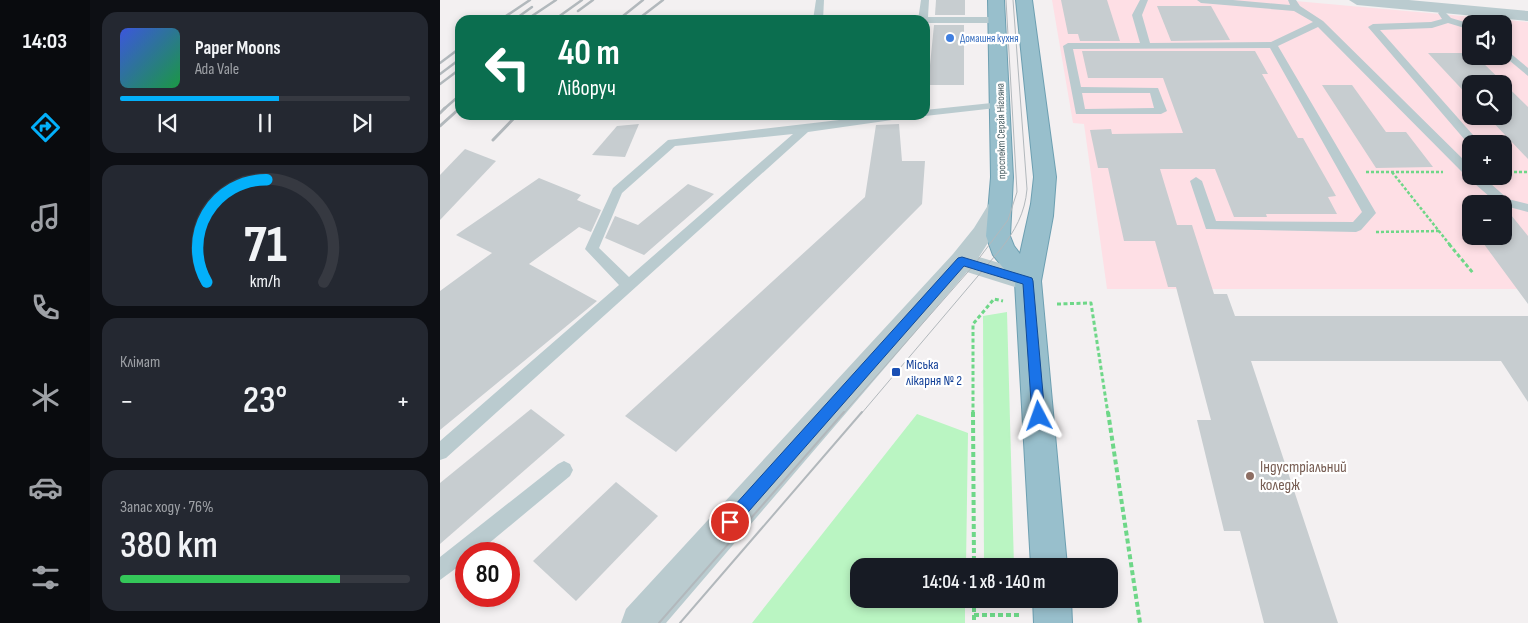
<!DOCTYPE html>
<html lang="uk">
<head>
<meta charset="utf-8">
<style>
  body { margin:0; font-family:"Sofia Sans Condensed",sans-serif; background:#242831; color:#f1f3f6; height:100vh; display:flex; flex-direction:column; font-size:19px; white-space:nowrap }
  * { box-sizing:border-box; margin:0 }
  p { font-size:16px; color:#9ea1a6 }
  .icon { flex:none; width:28px; height:28px; fill:none; stroke:currentColor; stroke-width:2; stroke-linecap:round; stroke-linejoin:round }
  .map { position:relative; flex:1; overflow:hidden }
  .drawer { display:flex; flex-direction:column; gap:12px; padding:12px; background:#0d0f14; width:350px }
  .drawer>* { flex:none }
  .banner { position:absolute; left:15px; top:15px; width:475px; height:105px; border-radius:15px; box-shadow:0 2px 8px #0003; background:#0b6e4f; color:#fff; overflow:hidden }
  .buttons { position:absolute; left:1022px; top:15px; display:grid; gap:10px }
  .buttons a { display:grid; place-items:center; width:50px; height:50px; border-radius:10px; background:#171b24; box-shadow:0 2px 8px #0003; font-size:25px }
  .speed { position:absolute; left:15px; top:542px; display:flex; gap:10px; font-size:25px; font-weight:700; text-align:center }
  .speed>* { display:grid; place-content:center; width:65px; height:65px; border-radius:50%; background:#171b24; box-shadow:0 2px 8px #0003; line-height:1 }
  .speed .limit { border:8px solid #d22; background:#fff; color:#111 }
  .pin { position:absolute; display:grid; place-items:center; width:42px; height:42px; color:#fff; margin:-21px; border:2px solid #fff; border-radius:50%; box-shadow:0 1px 5px #0007 }
  .me { position:absolute; width:55px; margin:-28px; rotate:356deg; stroke-linejoin:round; filter:drop-shadow(0 0 4px #0008) }
  .turn { display:flex; align-items:center; gap:18px; height:105px; padding:0 20px; font-size:22px }
  .turn .icon { width:65px; height:65px; stroke-width:2.5 }
  .turn b { display:block; font-size:35px; line-height:42px }
  .big { font-size:38px; font-weight:600; line-height:1.1 }
  .drawer .card { flex:1; display:flex; flex-direction:column; justify-content:center; gap:8px; min-width:0; padding:0 18px; border-radius:15px; background:#242831 }
  .drawer .dial { align-items:center; gap:0 }
  .dial svg { height:130px; overflow:visible; fill:none; stroke:#363941; stroke-width:7; stroke-linecap:round; text-anchor:middle }
  .dial text { fill:#f1f3f6; stroke:none }
  .song { display:flex; align-items:center; gap:15px }
  .cover { width:60px; height:60px; border-radius:8px; background:linear-gradient(135deg,hsl(230 70% 55%),hsl(140 70% 35%)) }
  .played { height:5px; border-radius:2px; background:linear-gradient(90deg,#03b0fa 55%,#363941 55%) }
  .keys { display:flex; justify-content:space-around; direction:ltr }
  .heat { display:flex; justify-content:space-between; align-items:center; font-size:28px; direction:ltr }
  .charge { height:8px; border-radius:4px; background:linear-gradient(90deg,#34c759 76%,#363941 0) }
  .trip { position:absolute; left:410px; top:558px; width:268px; height:50px; border-radius:15px; background:#171b24; box-shadow:0 2px 8px #0003; font-weight:600; line-height:50px; text-align:center }
  main { display:flex; flex:1; min-height:0 }
  .tabs { display:flex; flex-direction:column; width:90px; justify-content:space-around; align-items:center; background:#090b0e; color:#9ea1a6 }
  .tabs .icon { width:35px; height:35px }
  .tabs .selected { color:#03b0fa }
  .tabs b { font-size:22px; color:#f1f3f6 }
  .map>svg:first-child { display:block }
  .medical { fill:#fedfe5; fill-rule:evenodd }
  .green { fill:#baf5c2 }
  .building { fill:#c7cdd0 }
  .lines { fill:none; stroke-linecap:round; stroke-linejoin:round }
  .trunk-casing { stroke:#6d9fb1; stroke-width:2 }
  .path-far2 { stroke:#6ed788; stroke-width:2.5; stroke-dasharray:3 2; stroke-linecap:butt }
  .path-far1 { stroke:#6ed788; stroke-width:3; stroke-dasharray:4 2.5; stroke-linecap:butt }
  .path { stroke:#6ed788; stroke-width:4; stroke-dasharray:5 3; stroke-linecap:butt }
  .service { fill:#bacbcf; fill-rule:evenodd }
  .minor { fill:#bacbcf; fill-rule:evenodd }
  .trunk { fill:#98bfcc; fill-rule:evenodd }
  .tram-far1 { stroke:#b2b8bc; stroke-width:1 }
  .tram { stroke:#b2b8bc; stroke-width:2 }
  .rail-far1 { stroke:#b2b8bc; stroke-width:2.5 }
  .rail { stroke:#b2b8bc; stroke-width:3 }
  .route { fill:#1a73e8; stroke:#114b97 }
  .shop-dot { fill:#3f7fe0; stroke:#fff; stroke-width:2 }
  .transit-dot { fill:#1a4fb4; stroke:#fff; stroke-width:2 }
  .education-dot { fill:#8d6e63; stroke:#fff; stroke-width:2 }
  .labels { text-anchor:middle; dominant-baseline:central; stroke-width:4.5; stroke-linejoin:round; paint-order:stroke }
  .far-shop-label { font-size:11px; fill:#366cbe; stroke:#fff; text-anchor:start }
  .far-street-label { font-size:11px; fill:#465b60; stroke:#fff }
  .transit-label { font-size:14px; fill:#164399; stroke:#fff; text-anchor:start }
  .near-education-label { font-size:16px; fill:#785e54; stroke:#fff; text-anchor:start }
</style>
</head>
<body>
<main>
<nav class="tabs">
<b>14:03</b>
<svg class="icon selected" aria-label="directions" viewBox="0 0 24 24"><path d="M12 3l9 9-9 9-9-9zM9 14v-3h6M13 9l2 2-2 2"/></svg>
<svg class="icon" aria-label="music" viewBox="0 0 24 24"><path d="M9 18V5l10-2v13"/><circle cx="6" cy="18" r="3"/><circle cx="16" cy="16" r="3"/></svg>
<svg class="icon" aria-label="phone" viewBox="0 0 24 24"><path d="M5 4h4l2 5-3 2q2 4 5 5l2-3 5 2v4C11 20 4 13 5 4z"/></svg>
<svg class="icon" aria-label="climate" viewBox="0 0 24 24"><path d="M12 3v18M4 7l16 10M4 17L20 7"/></svg>
<svg class="icon" aria-label="car" viewBox="0 0 24 24"><path d="M5 17H2v-5l4-1 3-4h7l3 4 3 1v5h-3M9 17h6M6 11h13"/><circle cx="7" cy="17" r="2"/><circle cx="17" cy="17" r="2"/></svg>
<svg class="icon" aria-label="filters" viewBox="0 0 24 24"><path d="M4 7h16M4 17h16"/><circle cx="9" cy="7" r="2"/><circle cx="15" cy="17" r="2"/></svg>
</nav>
<section class="drawer">
<div class="card">
<div class="song"><i class="cover"></i><div><b>Paper Moons</b><p>Ada Vale</p></div></div>
<div class="played"></div>
<div class="keys"><svg class="icon" aria-label="previous" viewBox="0 0 24 24"><path d="M18 5L8 12l10 7zM5 5v14"/></svg><svg class="icon" aria-label="pause" viewBox="0 0 24 24"><path d="M8 5v14M16 5v14"/></svg><svg class="icon" aria-label="next" viewBox="0 0 24 24"><path d="M6 5l10 7-10 7zM19 5v14"/></svg></div>
</div>
<div class="card dial"><svg viewBox="0 0 100 80">
<path d="M14 69A42 42 0 1 1 86 69"/>
<path d="M14 69A42 42 0 0 1 51 6" stroke="#03b0fa"/>
<text x="50" y="56" font-size="32" font-weight="700">71</text>
<text x="50" y="72" font-size="11">km/h</text>
</svg></div>
<div class="card"><p>Клімат</p>
<div class="heat"><a>−</a><b class="big">23°</b><a>+</a></div>
</div>
<div class="card"><p>Запас ходу · 76%</p><b class="big">380 km</b><div class="charge"></div></div>
</section>
<div class="map">
<svg width="1088" height="623" viewBox="0 0 1088 623">
  <rect width="100%" height="100%" fill="#f3f0f1"/>
  <!-- medical -->
  <path class="medical" d="M612 0H844L1088 22V289H667L644 124 633 123ZM1031 24H1064V56H1031ZM1031 84H1064V116H1031ZM1031 144H1064V176H1031ZM1031 204H1064V236H1031Z"/>
  <!-- green -->
  <g class="green">
    <polygon points="567,312 574,566 544,566 543,316"/>
    <polygon points="477,414 528,433 526,566 419,566 419,599 525,599 525,623 312,623"/>
  </g>
  <!-- building -->
  <g class="building">
    <polygon points="496,0 525,0 525,15 495,15"/>
    <polygon points="621,0 667,0 680,41 640,41 638,34 628,34"/>
    <polygon points="717,6 771,6 790,40 731,41"/>
    <polygon points="494,25 524,25 524,85 488,85"/>
    <polygon points="642,51 815,51 828,74 822,74 858,138 863,138 896,196 888,197 897,214 826,214 827,217 794,217 775,169 720,169 737,225 752,225 774,294 787,294 795,316 1088,316 1088,402 1061,361 811,361 898,623 824,623 800,531 784,531 757,420 771,420 736,287 728,287 715,241 684,241 668,168 658,168 650,130 671,129 672,134 743,133 723,78 648,78"/>
    <polygon points="988,53 1031,53 1031,56 1036,56 1088,107 1088,159 1047,116 1064,116 1064,84 1031,84 1031,99"/>
    <polygon points="882,85 912,85 946,132 966,132 993,167 936,168"/>
    <polygon points="199,124 185,157 152,155 177,126"/>
    <polygon points="459,124 462,161 485,161 482,204 236,452 185,416 425,197 436,125"/>
    <polygon points="25,149 56,161 0,220 0,175"/>
    <polygon points="99,178 141,195 137,200 161,210 151,232 139,227 89,264 157,301 0,430 0,291 52,253 16,235"/>
    <polygon points="248,184 274,194 204,255 165,238 175,216 198,225"/>
    <polygon points="1064,210 1067,210 1088,236 1088,304 1038,236 1064,236"/>
    <polygon points="91,409 125,435 0,544 0,483"/>
    <polygon points="176,482 218,516 136,601 93,561"/>
  </g>
  <g class="lines">
    <defs>
      <g id="trunk">
        <polygon points="548,0 564,0 573,177 570,236 574,246 580,254 591,204 594,177 576,0 592,0 616,177 613,216 601,281 627,566 591,566 575,283 553,255 546,236 551,177"/>
        <polygon points="593,599 631,599 632,623 594,623"/>
      </g>
    </defs>
    <!-- trunk casing -->
    <use href="#trunk" class="trunk-casing"/>
    <!-- path-far2 -->
    <g class="path-far2">
      <polyline points="926,172 1003,172"/>
      <polyline points="952,172 1010,245"/>
      <polyline points="1064,172 1088,172"/>
      <polyline points="936,232 1000,231"/>
    </g>
    <!-- path-far1 -->
    <g class="path-far1">
      <polyline points="1009,244 1033,273"/>
      <polyline points="617,304 651,303 668,414"/>
      <polyline points="533,414 533,324 554,299 563,301"/>
    </g>
    <!-- path -->
    <g class="path">
      <polyline points="533,412 534,566"/>
      <polyline points="668,412 700,623"/>
      <polyline points="534,599 534,623"/>
      <polyline points="534,615 582,615"/>
    </g>
    <!-- service -->
    <g class="service">
      <polygon points="376,0 384,0 383,20 373,20"/>
      <polygon points="481,0 489,0 488,17 558,17 563,20 558,23 485,23 485,20 478,20"/>
      <path d="M700 0H708L702 15 710 43 831 42 873 22 854 11 761 3 757 0H793L850 5 848 0H856L860 6 883 21 1031 167V176H1042L1068 199 1088 204V212L1058 204 1027 177 878 27 838 46 936 213 921 230 916 232 766 229 750 181 756 177 762 181 776 221 913 222 922 212 830 48 633 49 641 87 718 88 727 111 721 114H636L623 46 628 43H700L692 15ZM642 93H710L714 108 645 109Z"/>
      <polygon points="1003,10 1011,18 1031,24 1031,30 1008,23 992,28 940,30 1041,144 1031,144 1031,147 928,27 933,24 991,22 1002,19 998,13"/>
      <polygon points="1064,48 1088,68 1088,76 1064,56"/>
      <polygon points="561,102 566,105 565,107 485,116 481,115 485,115 485,110"/>
      <path d="M442 115H472L466 118 368 132 6 458 0 460V441L179 285 145 249 173 188 228 140ZM353 134 189 277 159 248 182 193 235 146Z"/>
      <polygon points="124,461 130,464 133,470 130,476 36,554 26,554 26,561 0,580 0,557 118,464"/>
    </g>
    <!-- minor -->
    <g class="minor">
      <polygon points="909,0 969,0 1088,11 1088,21 917,5"/>
      <polygon points="558,200 566,202 570,208 539,257 597,274 601,281 597,288 588,291 527,272 226,623 181,623 186,609 513,254 534,228 550,202"/>
    </g>
    <!-- trunk -->
    <use href="#trunk" class="trunk"/>
    <!-- tram-far1 -->
    <g class="tram-far1">
      <polyline points="403,414 534,265 568,220 577,192 566,0"/>
      <path d="M421 414 560 250C575 231 585 213 587 189L573 0"/>
    </g>
    <!-- tram -->
    <g class="tram">
      <polyline points="219,623 404,412"/>
      <polyline points="240,623 422,412"/>
    </g>
    <!-- rail-far1 -->
    <g class="rail-far1">
      <polyline points="138,11 153,0"/>
      <polyline points="60,20 90,0"/>
      <polyline points="74,20 92,7"/>
      <polyline points="86,20 116,0"/>
      <polyline points="114,20 142,0"/>
      <polyline points="178,20 203,0"/>
      <polyline points="197,20 223,0"/>
      <polyline points="0,63 20,48"/>
      <polyline points="0,74 20,59"/>
      <polyline points="0,84 20,69"/>
      <polyline points="4,109 20,95"/>
      <polyline points="18,109 20,108"/>
    </g>
    <!-- rail -->
    <g class="rail">
      <polyline points="0,113 5,108"/>
      <polyline points="0,126 20,108"/>
      <polyline points="53,140 77,115"/>
    </g>
  </g>
  <!-- route -->
  <polygon class="route" points="522,257 592,278 593,281 605,416 603,420 594,420 592,416 583,284 524,266 295,527 290,529 285,527 282,522 285,516 518,258"/>
  <!-- markers -->
  <circle class="shop-dot" cx="510" cy="38" r="5"/>
  <rect class="transit-dot" x="451" y="367" width="10" height="10" rx="2.5"/>
  <circle class="education-dot" cx="810" cy="476" r="5"/>
  <g class="labels">
    <!-- far-shop labels -->
    <g class="far-shop-label">
      <text x="520" y="38">Домашня кухня</text>
    </g>
    <!-- far-street labels -->
    <g class="far-street-label">
      <text transform="translate(561 131) rotate(-91)">проспект Сергія Нігояна</text>
    </g>
    <!-- transit labels -->
    <g class="transit-label">
      <text x="466" y="364">Міська<tspan x="466" dy="16">лікарня № 2</tspan></text>
    </g>
    <!-- near-education labels -->
    <g class="near-education-label">
      <text x="820" y="467">Індустріальний<tspan x="820" dy="18">коледж</tspan></text>
    </g>
  </g>
</svg>
<div class="buttons">
<a><svg class="icon" aria-label="sound" viewBox="0 0 24 24"><path d="M4 9h4l5-4v14l-5-4H4zM17 9q2 3 0 6"/></svg></a>
<a><svg class="icon" aria-label="search" viewBox="0 0 24 24"><circle cx="10" cy="10" r="6"/><path d="M15 15l6 6"/></svg></a>
<a>+</a>
<a>−</a>
</div>
<div class="speed"><div class="limit">80</div></div>
<div class="pin" style="left:290px;top:522px;background:#d93025"><svg class="icon" aria-label="arrive" viewBox="0 0 24 24"><path d="M6 21V4h12l-3 4 3 4H6"/></svg></div>
<svg class="me" style="left:599px;top:416px" viewBox="-20 -20 40 40"><path d="M0-17L14 15 0 8-14 15z" fill="#1a73e8" stroke="#fff" stroke-width="4"/></svg>
<div class="trip">14:04 · 1 хв · 140 m</div>
<div class="banner">
<div class="turn"><svg class="icon" aria-label="left" viewBox="0 0 24 24"><path d="M17 20v-9H6M10 6l-5 5 5 5"/></svg><div><b>40 m</b>Ліворуч</div></div>
</div>
</div>
</main>
</body>
</html>
